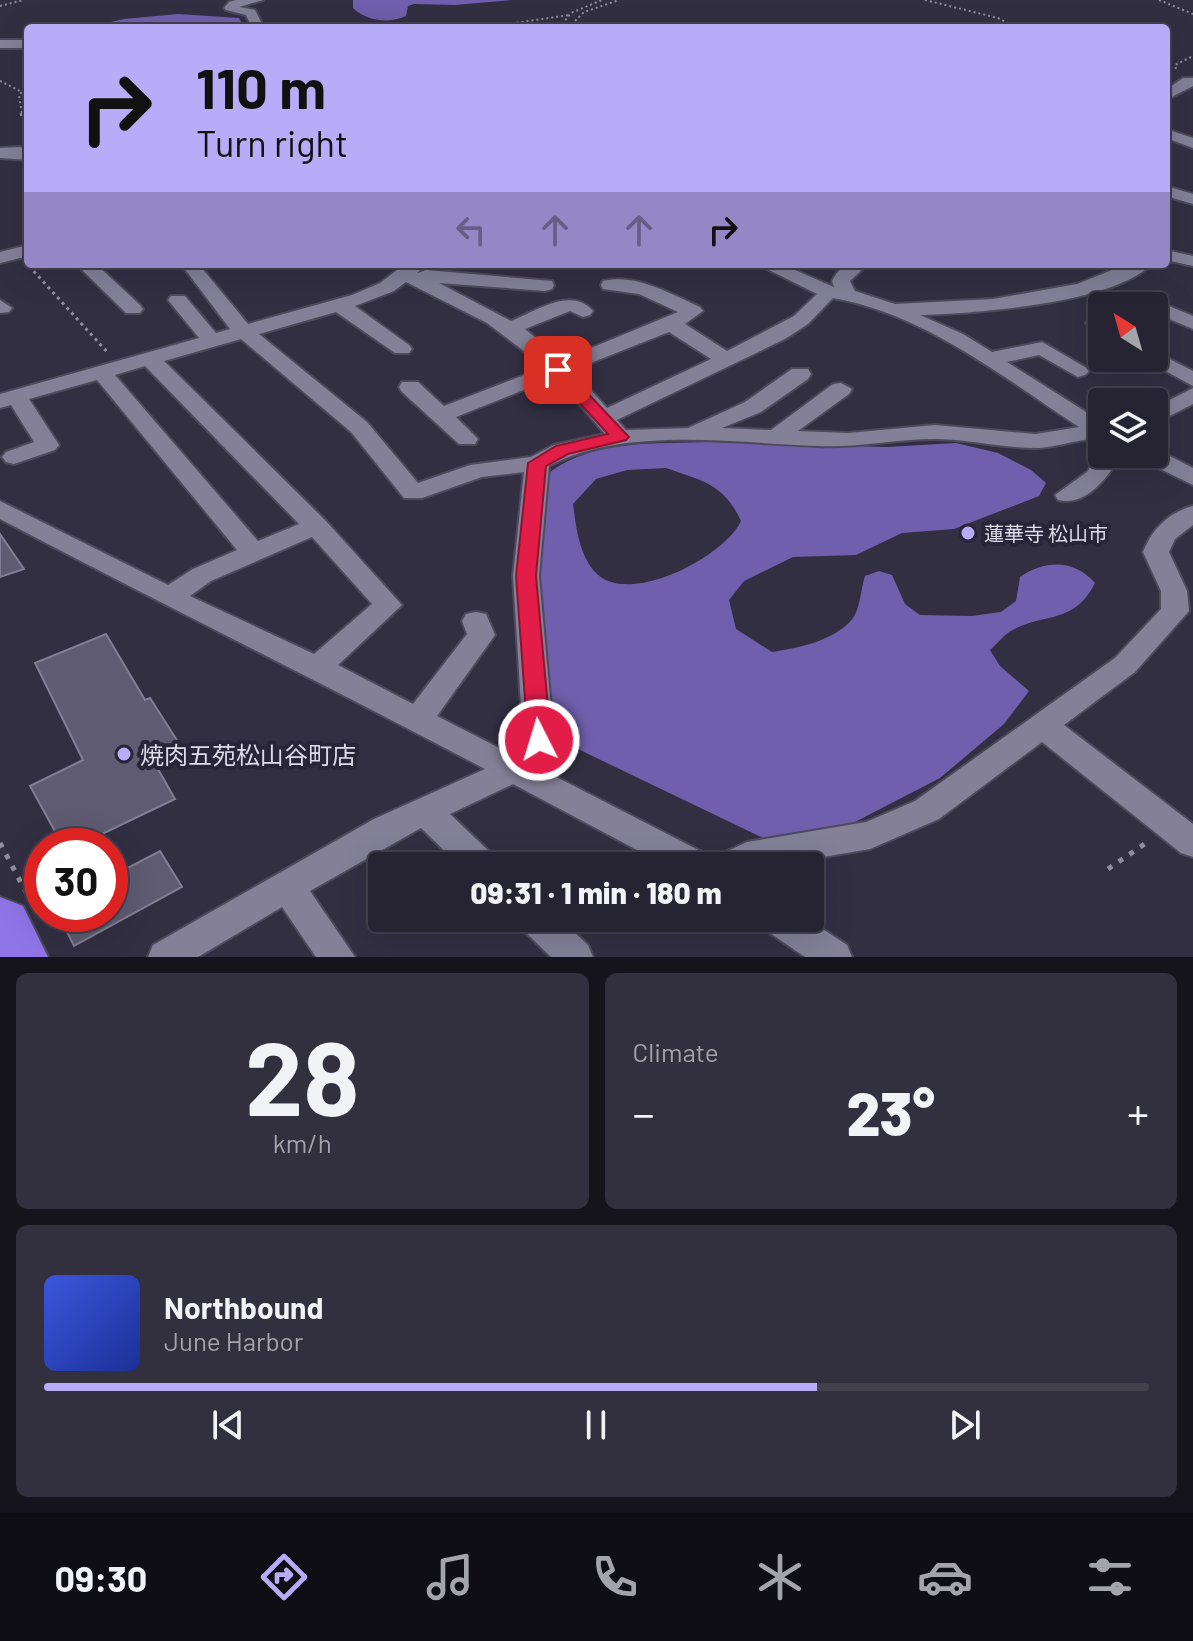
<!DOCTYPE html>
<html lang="en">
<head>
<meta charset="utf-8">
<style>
  body { margin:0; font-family:Barlow,"Noto Sans JP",sans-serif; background:#322f3e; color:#f1f3f6; height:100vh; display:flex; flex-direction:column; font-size:30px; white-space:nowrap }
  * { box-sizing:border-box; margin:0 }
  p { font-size:26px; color:#a4a4ac }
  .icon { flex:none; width:44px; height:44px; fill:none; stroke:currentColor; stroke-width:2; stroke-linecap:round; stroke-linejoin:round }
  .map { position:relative; height:957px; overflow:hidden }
  .side { display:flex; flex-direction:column; gap:16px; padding:16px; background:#15131c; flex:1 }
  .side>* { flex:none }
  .banner { position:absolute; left:24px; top:24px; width:1146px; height:244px; border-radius:8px; box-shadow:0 8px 32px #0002,0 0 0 2px #42404d; background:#b8abf7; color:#111; overflow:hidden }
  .needle { width:52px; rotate:323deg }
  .buttons { position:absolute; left:1088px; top:292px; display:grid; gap:16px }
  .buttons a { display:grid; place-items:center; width:80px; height:80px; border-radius:8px; background:#262332; box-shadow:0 8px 32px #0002,0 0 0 2px #42404d; font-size:40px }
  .speed { position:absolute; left:24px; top:828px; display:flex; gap:16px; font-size:40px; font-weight:700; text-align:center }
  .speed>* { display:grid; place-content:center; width:104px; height:104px; border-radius:50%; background:#262332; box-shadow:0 8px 32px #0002,0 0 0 2px #42404d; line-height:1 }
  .speed .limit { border:12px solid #d22; background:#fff; color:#111 }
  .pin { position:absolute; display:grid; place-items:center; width:68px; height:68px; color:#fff; margin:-34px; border-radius:16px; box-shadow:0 4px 12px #0006 }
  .me { position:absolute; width:88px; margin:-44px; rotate:355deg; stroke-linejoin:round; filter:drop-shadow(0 0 6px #0008) }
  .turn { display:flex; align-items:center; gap:28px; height:168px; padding:0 40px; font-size:36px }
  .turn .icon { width:104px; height:104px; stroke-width:2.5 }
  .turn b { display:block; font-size:56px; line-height:68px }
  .lanes { display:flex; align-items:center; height:76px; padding:0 40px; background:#0003; justify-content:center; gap:40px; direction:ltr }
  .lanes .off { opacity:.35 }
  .big { font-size:60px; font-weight:800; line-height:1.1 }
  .side .card { flex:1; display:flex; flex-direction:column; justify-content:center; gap:12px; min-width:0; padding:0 28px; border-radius:12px; background:#322f3e }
  .side .dial { align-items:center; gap:0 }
  .dial b { font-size:104px; line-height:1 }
  .song { display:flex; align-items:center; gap:24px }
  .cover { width:96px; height:96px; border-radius:12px; background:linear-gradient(135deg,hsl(230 70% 55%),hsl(230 70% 35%)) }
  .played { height:8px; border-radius:4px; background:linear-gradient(90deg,#b8abf7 70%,#42404d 70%) }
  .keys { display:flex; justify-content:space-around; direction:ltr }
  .heat { display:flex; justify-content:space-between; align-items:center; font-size:44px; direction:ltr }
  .side .tiles { flex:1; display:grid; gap:16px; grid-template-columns:1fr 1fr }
  .card:last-child { grid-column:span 2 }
  .trip { position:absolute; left:368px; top:852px; width:456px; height:80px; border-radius:8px; background:#262332; box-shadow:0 8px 32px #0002,0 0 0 2px #42404d; font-weight:800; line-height:80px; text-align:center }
  .dock { display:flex; height:128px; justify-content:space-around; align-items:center; background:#0f0e14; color:#a4a4ac }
  .dock .icon { width:56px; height:56px }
  .dock .active { color:#b8abf7 }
  .dock b { font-size:36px; color:#f1f3f6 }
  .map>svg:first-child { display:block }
  .forest { fill:#6f5fac; fill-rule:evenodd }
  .building { fill:#5e5b72; stroke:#817e96; stroke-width:2 }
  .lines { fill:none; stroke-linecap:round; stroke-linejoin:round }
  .street-casing { stroke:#4d4a5b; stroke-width:4 }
  .highway-casing { stroke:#4d4a5b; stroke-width:4 }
  .path-far2 { stroke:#908d9d; stroke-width:2; stroke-dasharray:2 3; stroke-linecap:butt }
  .path-far1 { stroke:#908d9d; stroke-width:3; stroke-dasharray:3 4; stroke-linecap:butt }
  .path { stroke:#908d9d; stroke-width:5; stroke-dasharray:5 8; stroke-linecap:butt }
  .street { fill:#838098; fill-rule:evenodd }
  .highway { fill:#8f74e8; fill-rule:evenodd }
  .route { fill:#e11d48; stroke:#92132f; stroke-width:2 }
  .poi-dot { fill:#b8abf7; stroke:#282539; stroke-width:3 }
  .labels { text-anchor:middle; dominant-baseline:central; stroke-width:8; stroke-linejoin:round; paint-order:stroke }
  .poi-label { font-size:20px; fill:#dddbe8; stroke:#282539; text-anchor:start }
  .near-poi-label { font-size:24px; fill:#dddbe8; stroke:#282539; text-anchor:start }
</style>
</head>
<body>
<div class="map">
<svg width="1193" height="957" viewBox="0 0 1193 957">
  <rect width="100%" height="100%" fill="#322f43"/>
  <!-- forest -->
  <g class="forest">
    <path d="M353 0H512L455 5 414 4 408 6 406 16C388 24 367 21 353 8Z"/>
    <polygon points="178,14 239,18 244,28 84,28 124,19"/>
    <path d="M709 442 887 447 956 443 998 453 1031 470 1046 483 1039 496 954 529 902 533 856 555 793 557 744 581 729 600 736 629 772 652C798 648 835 641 853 618 860 609 861 588 865 576L879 571 892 575 905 604 920 615 972 616 1001 612 1016 601 1020 577C1045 560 1074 559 1095 583 1074 626 1041 612 1009 632 1002 637 996 645 990 650L1000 666 1029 691 1004 724 940 778 853 823 763 838 555 738 542 647 539 575 540 534 550 472C595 439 655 444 709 442ZM666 468C703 481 724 484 741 521 725 556 631 606 597 574 579 556 576 527 573 504L596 479 627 470Z"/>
  </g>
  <!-- building -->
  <g class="building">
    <polygon points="0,534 24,569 0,577"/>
    <polygon points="106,634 145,700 150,698 182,748 154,762 175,799 77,846 63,846 30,786 83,760 35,663"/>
    <polygon points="160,851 182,887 74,946 58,914 110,914 110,877"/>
  </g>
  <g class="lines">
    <defs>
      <g id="street">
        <polygon points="236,0 263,0 239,7 255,10 262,24 269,28 252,28 246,15 226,10 224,8 229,2"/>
        <rect x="0" y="40" width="28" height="8"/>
        <polygon points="1183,78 1193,78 1193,86 1166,100 1166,90"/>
        <polygon points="1166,129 1193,138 1193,148 1166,138"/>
        <polygon points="20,147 28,150 28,160 0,158 0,148"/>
        <polygon points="1166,186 1193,194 1193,204 1166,196"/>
        <polygon points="28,245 28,256 0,263 0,252"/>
        <polygon points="1166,250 1193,256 1193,266 1166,260"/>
        <polygon points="76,264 96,264 140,305 143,309 140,313 126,313"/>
        <path d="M181 264H203L201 267 248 324 352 295 380 283 405 264H426L417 273H418L426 270 552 281 554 285 552 289 545 291 439 283 511 321C536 311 572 286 593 311L590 315 583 317 570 311 525 329 562 360 678 312 639 294 603 289 601 285 603 281C636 273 671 294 700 307L703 311 685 324 727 351 794 316 817 294 757 264H781L834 287 832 281C841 263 850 264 868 264L850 281 855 291 895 304 993 299 1077 284 1127 264H1151C1117 303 971 314 920 315L963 334 992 352 1042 342 1085 367 1089 371 1085 375 1078 377 1039 355 1007 362 1102 422V439C1090 436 1055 448 1037 448 1002 448 968 439 934 439 895 439 857 448 818 446 734 443 625 426 549 466L539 576 554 740 535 766 710 856 714 863 717 856 747 842 866 822 915 801 1115 658 1161 609V591L1143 552C1152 529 1169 512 1193 506V525L1175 539 1169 552 1187 591 1189 611 1135 672 1064 725 1193 824V857L1181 853 1042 742 939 819 870 849 770 866H667L513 784 450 814 494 856 499 866H460L421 828 310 891 355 957H316L282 907 198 957H148L153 945 374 819 485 769C325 684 161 604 0 519V501L168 585 193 569 237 550 97 380 29 399 59 445 55 450 14 464 6 462 2 457 6 452 34 442 11 405 0 408V394L199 338 168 300 171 296H185L216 333 230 329ZM406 282 487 323 545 367 444 406 418 382H402L399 387 402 392 459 444H475L478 439 456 417 556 377 605 434 554 445 531 457 470 465 418 483 367 422 259 334 336 312 395 353H409L412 349 409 345 355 306 394 291ZM833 298C925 314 1004 378 1079 427L1036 434 935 425 848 433 798 431 849 394 852 389 841 383 833 384 771 430 722 428 761 412 808 379 811 374 808 369H792L745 402 688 428 626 430 617 420 785 339 808 324ZM669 332 711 359 607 408 573 370ZM241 339 351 432 404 498H422L482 477 524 472 513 576 523 737 509 753 437 716 495 635 486 614 476 612 466 614 462 621 467 634 413 704 338 665 402 605 325 520 164 361ZM145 366 299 524 258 541 115 375ZM312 537 372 604 314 654 190 596 211 581Z"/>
        <polygon points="0,300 12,308 9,312 0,313"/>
        <polygon points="1164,304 1193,316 1193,329 1157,314 1154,310"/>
        <polygon points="1096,317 1102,319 1102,333 1086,323"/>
        <polygon points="1154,351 1193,371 1193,386 1147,361 1144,358 1154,358"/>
        <polygon points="1193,388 1193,404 1154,424 1154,408"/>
        <polygon points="1154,448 1193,468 1193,485 1140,459 1136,454 1154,454"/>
        <path d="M1102 449V454H1122C1109 475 1088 507 1058 500L1055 495 1087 472Z"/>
        <polygon points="517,918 559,918 588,945 593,957 551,957 522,929"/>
        <polygon points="759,918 806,918 847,945 852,957 805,957 764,929"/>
      </g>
      <polygon id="highway" points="0,897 23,906 48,957 0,957"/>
    </defs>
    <!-- street casing -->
    <use href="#street" class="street-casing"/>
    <!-- highway casing -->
    <use href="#highway" class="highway-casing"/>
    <!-- path-far2 -->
    <g class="path-far2">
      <polyline points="925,0 998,18 1018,28"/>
      <polyline points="1159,0 1193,14"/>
      <polyline points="0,6 23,0"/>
      <polyline points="482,28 569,15"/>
      <polyline points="559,28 571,13 602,0"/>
      <polyline points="568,28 584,12 619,0"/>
      <polyline points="1176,69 1175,65 1193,56"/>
      <polyline points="0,81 22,92 19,95 22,115"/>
    </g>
    <!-- path-far1 -->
    <g class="path-far1">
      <polyline points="21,113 22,118"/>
      <polyline points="29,266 109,354"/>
    </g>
    <!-- path -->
    <g class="path">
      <polyline points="0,843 27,894"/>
      <polyline points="1108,869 1149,841"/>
    </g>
    <!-- street -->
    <use href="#street" class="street"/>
    <!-- highway -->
    <use href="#highway" class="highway"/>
  </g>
  <!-- route -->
  <polygon class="route" points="558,365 563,367 629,437 626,440 568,454 546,466 536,576 551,740 547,746 539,749 531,746 528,740 516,576 528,463 556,446 608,434 552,373 552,367"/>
  <!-- markers -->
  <g class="poi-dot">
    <circle cx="968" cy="533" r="8"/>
    <circle cx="124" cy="754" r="8"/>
  </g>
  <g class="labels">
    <!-- poi labels -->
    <g class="poi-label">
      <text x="984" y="533">蓮華寺 松山市</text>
    </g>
    <!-- near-poi labels -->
    <g class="near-poi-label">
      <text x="140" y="754">焼肉五苑松山谷町店</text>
    </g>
  </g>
</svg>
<div class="buttons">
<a><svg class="needle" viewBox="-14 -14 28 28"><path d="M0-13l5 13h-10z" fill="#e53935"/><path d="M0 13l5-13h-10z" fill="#a4a4ac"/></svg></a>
<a><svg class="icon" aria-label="layers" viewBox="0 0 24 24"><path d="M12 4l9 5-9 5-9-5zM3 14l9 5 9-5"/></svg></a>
</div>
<div class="speed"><div class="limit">30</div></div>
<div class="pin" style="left:558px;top:370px;background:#d93025"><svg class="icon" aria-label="arrive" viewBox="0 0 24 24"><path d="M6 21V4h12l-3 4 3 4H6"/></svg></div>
<svg class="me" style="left:539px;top:740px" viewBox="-20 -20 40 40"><circle r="17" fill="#e11d48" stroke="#fff" stroke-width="3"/><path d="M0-11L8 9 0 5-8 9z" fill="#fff"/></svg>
<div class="trip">09:31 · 1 min · 180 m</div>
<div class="banner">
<div class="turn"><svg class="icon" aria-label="right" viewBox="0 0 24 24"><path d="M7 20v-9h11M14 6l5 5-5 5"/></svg><div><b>110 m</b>Turn right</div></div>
<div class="lanes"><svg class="icon off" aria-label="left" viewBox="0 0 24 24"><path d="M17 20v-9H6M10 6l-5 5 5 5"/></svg><svg class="icon off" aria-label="ahead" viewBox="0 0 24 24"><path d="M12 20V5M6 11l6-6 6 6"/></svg><svg class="icon off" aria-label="ahead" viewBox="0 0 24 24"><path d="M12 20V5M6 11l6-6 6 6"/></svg><svg class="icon" aria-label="right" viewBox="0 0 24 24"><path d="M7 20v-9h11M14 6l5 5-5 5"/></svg></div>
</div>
</div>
<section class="side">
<div class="tiles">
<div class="card dial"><b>28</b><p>km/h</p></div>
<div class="card"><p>Climate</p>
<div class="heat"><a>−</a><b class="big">23°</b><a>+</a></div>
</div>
<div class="card">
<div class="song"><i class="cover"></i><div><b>Northbound</b><p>June Harbor</p></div></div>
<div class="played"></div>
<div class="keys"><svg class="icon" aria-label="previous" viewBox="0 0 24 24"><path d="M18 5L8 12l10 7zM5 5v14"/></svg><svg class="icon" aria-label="pause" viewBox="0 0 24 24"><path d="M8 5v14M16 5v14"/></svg><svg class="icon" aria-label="next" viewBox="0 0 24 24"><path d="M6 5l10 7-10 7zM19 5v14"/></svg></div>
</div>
</div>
</section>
<nav class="dock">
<b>09:30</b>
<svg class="icon active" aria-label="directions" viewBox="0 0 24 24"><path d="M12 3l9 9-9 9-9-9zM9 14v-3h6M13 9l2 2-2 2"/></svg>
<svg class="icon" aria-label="music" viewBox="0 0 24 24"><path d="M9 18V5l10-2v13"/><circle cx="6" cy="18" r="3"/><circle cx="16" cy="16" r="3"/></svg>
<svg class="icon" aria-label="phone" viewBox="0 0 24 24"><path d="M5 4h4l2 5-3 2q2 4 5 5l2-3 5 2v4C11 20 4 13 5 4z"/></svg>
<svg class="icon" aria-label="climate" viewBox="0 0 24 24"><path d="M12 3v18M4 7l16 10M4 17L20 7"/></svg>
<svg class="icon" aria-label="car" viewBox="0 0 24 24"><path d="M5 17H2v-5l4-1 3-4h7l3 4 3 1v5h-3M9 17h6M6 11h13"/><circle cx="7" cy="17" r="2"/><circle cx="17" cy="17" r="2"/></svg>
<svg class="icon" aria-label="filters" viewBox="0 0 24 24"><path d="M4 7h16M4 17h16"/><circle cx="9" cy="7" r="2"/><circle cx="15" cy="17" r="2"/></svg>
</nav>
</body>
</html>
